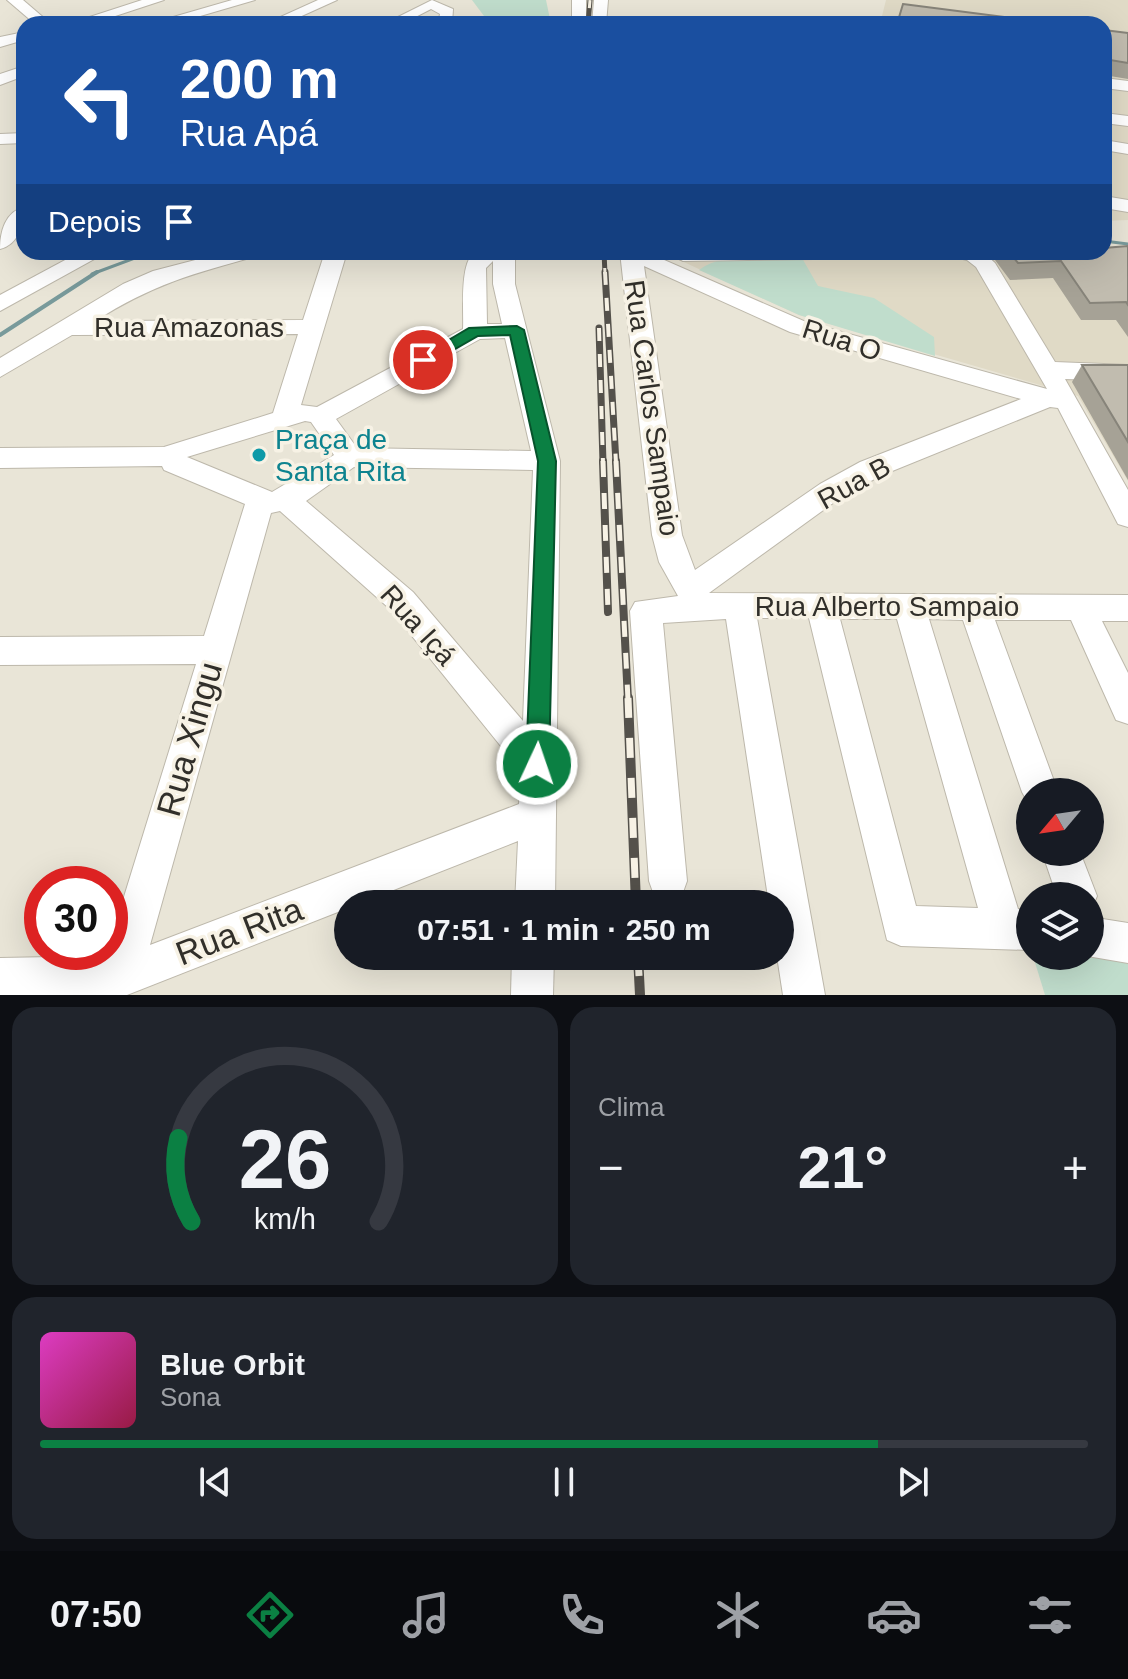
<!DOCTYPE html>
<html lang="pt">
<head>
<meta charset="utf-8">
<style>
  body { margin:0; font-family:Arial,sans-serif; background:#20242c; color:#f1f3f6; height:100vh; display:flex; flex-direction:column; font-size:30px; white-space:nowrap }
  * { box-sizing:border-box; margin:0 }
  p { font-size:26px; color:#9ea1a6 }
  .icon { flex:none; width:44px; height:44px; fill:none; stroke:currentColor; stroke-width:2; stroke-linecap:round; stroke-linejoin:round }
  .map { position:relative; height:995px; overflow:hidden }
  .side { display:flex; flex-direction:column; gap:12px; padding:12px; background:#0d0f14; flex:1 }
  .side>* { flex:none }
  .banner { position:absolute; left:16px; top:16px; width:1096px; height:244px; border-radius:24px; box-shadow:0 8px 32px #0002; background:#1a4fa0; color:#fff; overflow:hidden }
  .needle { width:52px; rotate:241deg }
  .fabs { position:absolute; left:1016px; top:778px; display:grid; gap:16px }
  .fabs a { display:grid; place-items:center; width:88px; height:88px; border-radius:50%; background:#171b24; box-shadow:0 8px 32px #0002; font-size:40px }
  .speed { position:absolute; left:24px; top:866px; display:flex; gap:16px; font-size:40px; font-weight:700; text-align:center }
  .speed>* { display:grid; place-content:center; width:104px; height:104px; border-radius:50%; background:#171b24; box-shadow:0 8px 32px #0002; line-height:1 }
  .speed .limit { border:12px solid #d22; background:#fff; color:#111 }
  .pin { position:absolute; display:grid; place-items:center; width:68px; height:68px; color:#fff; margin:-34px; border:4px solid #fff; border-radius:50%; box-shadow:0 2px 8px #0007 }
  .me { position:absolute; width:88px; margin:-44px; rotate:3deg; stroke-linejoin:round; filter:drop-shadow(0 0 6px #0008) }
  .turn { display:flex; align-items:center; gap:28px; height:168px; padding:0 32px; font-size:36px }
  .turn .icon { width:104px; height:104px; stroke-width:2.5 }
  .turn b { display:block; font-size:56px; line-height:68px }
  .then { display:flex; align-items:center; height:76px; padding:0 32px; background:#0003; gap:16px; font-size:30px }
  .big { font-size:60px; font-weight:600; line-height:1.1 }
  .side .tile { flex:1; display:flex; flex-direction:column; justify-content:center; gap:12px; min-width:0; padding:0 28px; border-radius:24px; background:#20242c }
  .side .dial { align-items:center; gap:0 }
  .dial svg { height:208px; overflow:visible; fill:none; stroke:#363941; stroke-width:7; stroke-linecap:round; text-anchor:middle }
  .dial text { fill:#f1f3f6; stroke:none }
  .song { display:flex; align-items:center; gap:24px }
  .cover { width:96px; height:96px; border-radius:12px; background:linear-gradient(135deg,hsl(310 70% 55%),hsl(340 70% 35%)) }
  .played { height:8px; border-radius:4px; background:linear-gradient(90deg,#0b8043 80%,#363941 80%) }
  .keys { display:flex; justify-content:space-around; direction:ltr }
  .heat { display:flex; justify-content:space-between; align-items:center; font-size:44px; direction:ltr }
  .side .tiles { flex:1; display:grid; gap:12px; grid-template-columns:1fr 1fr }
  .tile:last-child { grid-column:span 2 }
  .trip { position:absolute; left:334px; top:890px; width:460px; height:80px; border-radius:40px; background:#171b24; box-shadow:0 8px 32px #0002; font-weight:600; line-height:80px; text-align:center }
  .tab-bar { display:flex; height:128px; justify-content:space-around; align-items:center; background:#090b0e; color:#9ea1a6 }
  .tab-bar .icon { width:56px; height:56px }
  .tab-bar .current { color:#0b8043 }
  .tab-bar b { font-size:36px; color:#f1f3f6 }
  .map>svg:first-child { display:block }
  .built { fill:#e0dac6 }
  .green { fill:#c0ddcc }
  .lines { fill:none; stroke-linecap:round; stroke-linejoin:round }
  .stream-far1 { stroke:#789a9b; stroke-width:3 }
  .stream { stroke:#789a9b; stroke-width:4 }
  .minor-casing { stroke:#bdb8ab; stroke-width:2 }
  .minor { fill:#fff; fill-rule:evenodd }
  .rail-far3-casing { stroke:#54514b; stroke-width:5 }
  .rail-far2-casing { stroke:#54514b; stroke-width:7 }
  .rail-far1-casing { stroke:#54514b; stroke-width:8 }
  .rail-casing { stroke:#54514b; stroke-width:10 }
  .rail-far3 { stroke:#f7f2e5; stroke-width:3; stroke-dasharray:8; stroke-linecap:butt }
  .rail-far2 { stroke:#f7f2e5; stroke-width:4; stroke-dasharray:13; stroke-linecap:butt }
  .rail-far1 { stroke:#f7f2e5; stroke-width:5; stroke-dasharray:16; stroke-linecap:butt }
  .rail { stroke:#f7f2e5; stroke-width:7; stroke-dasharray:20; stroke-linecap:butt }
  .wall { fill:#a6a296 }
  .building { fill:#c1bcaf; stroke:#87847a; stroke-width:2 }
  .route { fill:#0b8043; stroke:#07532c; stroke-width:2 }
  .culture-dot { fill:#0f9aa8; stroke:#f7f2e5; stroke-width:3 }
  .labels { text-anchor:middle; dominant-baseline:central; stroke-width:7; stroke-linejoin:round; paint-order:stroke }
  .street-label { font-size:28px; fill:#312f2a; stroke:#f7f2e5 }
  .culture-label { font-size:28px; fill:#0d838f; stroke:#f7f2e5; text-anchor:start }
  .near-street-label { font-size:34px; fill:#312f2a; stroke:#f7f2e5 }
</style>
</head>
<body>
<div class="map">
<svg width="1128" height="995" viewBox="0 0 1128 995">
  <rect width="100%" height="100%" fill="#e9e5d7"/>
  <!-- built -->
  <g class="built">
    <polygon points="886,0 1128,0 1128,220 1104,221 1104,24 880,24"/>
    <polygon points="662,252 1128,253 1128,481 1078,396 799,315"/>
  </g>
  <!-- green -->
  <g class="green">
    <polygon points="472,0 546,0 551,24 490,24"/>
    <path d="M802 258 818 286 874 298 934 337 935 356 799 315 699 270C722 251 772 259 802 258Z"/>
    <polygon points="1033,956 1085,956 1128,962 1128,995 1045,995"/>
  </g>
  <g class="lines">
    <!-- stream-far1 -->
    <g class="stream-far1">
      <polyline points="1104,241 1128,244"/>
      <polyline points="92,274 151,252"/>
    </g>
    <!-- stream -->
    <polyline class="stream" points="0,335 97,272"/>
    <defs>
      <g id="minor">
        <polygon points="7,0 23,0 51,24 35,24"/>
        <polygon points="142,0 164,0 91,24 68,24"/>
        <polygon points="232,0 255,0 173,24 149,24"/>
        <polygon points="318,0 337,0 284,24 265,24"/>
        <polygon points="432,0 453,9 452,24 438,24 440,14 431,9 402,24 384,24"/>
        <rect x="572" y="0" width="14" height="24"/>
        <polygon points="594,0 608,0 606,24 592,24"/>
        <polygon points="24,32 24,40 0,47 0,37"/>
        <polygon points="24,66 24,76 0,85 0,74"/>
        <polygon points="1104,78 1128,81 1128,91 1104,88"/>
        <polygon points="1104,113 1128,116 1128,126 1104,123"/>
        <polygon points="24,133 24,143 0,144 0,134"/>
        <polygon points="1104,140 1128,144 1128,154 1104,150"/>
        <polygon points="1104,196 1128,200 1128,212 1104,208"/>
        <path d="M24 207C24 224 19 244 0 249 0 232 5 212 24 207Z"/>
        <polygon points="80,252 107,252 0,311 0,295"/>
        <path d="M226 252H261L257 256C192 274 154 284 95 321L303 320 325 252H347L301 405 317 407 463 329C464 313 459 260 475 253 485 248 504 252 515 252V284L560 461 555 904H515L518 841 358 904H348V908L127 995H0V958L106 956 110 952V942L196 664 0 665V637L204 636 245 504 164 470 162 466 0 468V448L164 447 273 413 298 334 72 335 0 377V358L123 284 153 271ZM493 261V284L502 324H487L486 268ZM505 338 531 451 357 448 336 419 480 339ZM305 421 311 422 334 455 272 492 187 457ZM354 467 533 470 523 721 413 592 306 501ZM280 511 391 610 521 771 519 804 150 945 271 513Z"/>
        <path d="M620 252H646L806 322 1047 389 976 267 967 260 954 257 683 261 672 255 675 252H983L995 263 1055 362 1128 365V381L1065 379 1128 490V527L1118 524 1058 408 1050 407 880 476 840 498 709 593 1128 595V621H1102L1128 673V724L1116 720 1071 620H995L1058 792H1030V806L1022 792 963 620 929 619 1018 909 1030 910V950L901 946 887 940 809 618H757L825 995H783L777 956H780V904H769L726 619 663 623 687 881 682 895 668 900 654 895 649 881 630 611 635 602 678 596 659 562 652 535ZM644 266 790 332 1021 399 860 462 820 484 695 570 682 535ZM840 619H897L978 908 916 906Z"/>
        <polygon points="1042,852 1080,852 1097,896 1091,910 1090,896 1057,896"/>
        <polygon points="1090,917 1128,923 1128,963 1087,956 1090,956"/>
        <polygon points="512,956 554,956 553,995 511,995"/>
      </g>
    </defs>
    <!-- minor casing -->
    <use href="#minor" class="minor-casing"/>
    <!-- minor -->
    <use href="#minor" class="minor"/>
    <defs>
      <g id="rail-far3">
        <polyline points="588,24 590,0"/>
        <polyline points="604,252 605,274"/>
      </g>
      <g id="rail-far2">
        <polyline points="605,272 616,463"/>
        <polyline points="599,328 603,463"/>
      </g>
      <g id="rail-far1">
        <polyline points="603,461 608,612"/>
        <polyline points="616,461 628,700"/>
      </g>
      <g id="rail">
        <polyline points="628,698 636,904"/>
        <polyline points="638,956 640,995"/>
      </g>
    </defs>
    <!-- rail-far3 casing -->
    <use href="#rail-far3" class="rail-far3-casing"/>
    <!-- rail-far2 casing -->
    <use href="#rail-far2" class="rail-far2-casing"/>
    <!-- rail-far1 casing -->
    <use href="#rail-far1" class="rail-far1-casing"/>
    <!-- rail casing -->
    <use href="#rail" class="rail-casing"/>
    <!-- rail-far3 -->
    <use href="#rail-far3" class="rail-far3"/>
    <!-- rail-far2 -->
    <use href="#rail-far2" class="rail-far2"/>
    <!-- rail-far1 -->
    <use href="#rail-far1" class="rail-far1"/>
    <!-- rail -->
    <use href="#rail" class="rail"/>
  </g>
  <!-- wall -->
  <g class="wall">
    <polygon points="1104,30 1128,33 1128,79 1104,75"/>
    <polygon points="1128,246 1128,337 1116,320 1081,320 1053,278 1010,280 989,252 1104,252"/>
    <polygon points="1082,365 1128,365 1128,480 1072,382"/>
  </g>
  <!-- building -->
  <g class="building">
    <polygon points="903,4 1060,24 897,24"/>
    <polygon points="1104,30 1128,33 1128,63 1104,59"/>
    <polygon points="1128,246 1128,305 1126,302 1090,303 1061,261 1018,263 1009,252 1104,252 1104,248"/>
    <polygon points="1082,365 1128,365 1128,442"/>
  </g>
  <!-- route -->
  <polygon class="route" points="517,326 524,330 556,461 549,764 545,772 537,775 529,772 526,764 538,461 510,335 478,336 429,364 418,364 415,360 469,328"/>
  <!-- markers -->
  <circle class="culture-dot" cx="259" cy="455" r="8"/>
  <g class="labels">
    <!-- street labels -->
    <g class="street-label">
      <text x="189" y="327">Rua Amazonas</text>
      <text transform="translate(842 340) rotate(18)">Rua O</text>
      <text transform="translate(652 408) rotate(82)">Rua Carlos Sampaio</text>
      <text transform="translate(854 483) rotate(-29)">Rua B</text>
      <text x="887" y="606">Rua Alberto Sampaio</text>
      <text transform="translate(418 625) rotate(48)">Rua Içá</text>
    </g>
    <!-- culture labels -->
    <g class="culture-label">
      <text x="275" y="439">Praça de<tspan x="275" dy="32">Santa Rita</tspan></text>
    </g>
    <!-- near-street labels -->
    <g class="near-street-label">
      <text transform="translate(189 739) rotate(-74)">Rua Xingu</text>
      <text transform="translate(239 931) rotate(-21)">Rua Rita</text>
    </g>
  </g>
</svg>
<div class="fabs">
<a><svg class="needle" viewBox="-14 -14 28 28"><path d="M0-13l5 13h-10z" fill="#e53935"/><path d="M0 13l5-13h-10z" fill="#9ea1a6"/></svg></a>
<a><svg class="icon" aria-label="layers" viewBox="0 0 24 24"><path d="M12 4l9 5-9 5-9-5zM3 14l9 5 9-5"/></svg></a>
</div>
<div class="speed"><div class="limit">30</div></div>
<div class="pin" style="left:423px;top:360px;background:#d93025"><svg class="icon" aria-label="arrive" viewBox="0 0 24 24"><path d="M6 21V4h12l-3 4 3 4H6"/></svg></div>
<svg class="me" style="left:537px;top:764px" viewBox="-20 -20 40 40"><circle r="17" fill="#0b8043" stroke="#fff" stroke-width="3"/><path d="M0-11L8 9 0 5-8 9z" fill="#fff"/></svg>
<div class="trip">07:51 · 1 min · 250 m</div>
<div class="banner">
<div class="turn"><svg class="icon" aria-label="left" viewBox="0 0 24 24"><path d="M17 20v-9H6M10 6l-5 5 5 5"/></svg><div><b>200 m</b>Rua Apá</div></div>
<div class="then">Depois<svg class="icon" aria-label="arrive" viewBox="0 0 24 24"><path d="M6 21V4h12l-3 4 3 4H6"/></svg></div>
</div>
</div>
<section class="side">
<div class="tiles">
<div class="tile dial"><svg viewBox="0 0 100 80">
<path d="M14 69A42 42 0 1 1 86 69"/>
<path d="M14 69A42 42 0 0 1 9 37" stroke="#0b8043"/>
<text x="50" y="56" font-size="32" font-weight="700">26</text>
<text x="50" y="72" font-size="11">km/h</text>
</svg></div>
<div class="tile"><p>Clima</p>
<div class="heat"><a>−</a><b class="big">21°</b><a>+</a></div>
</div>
<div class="tile">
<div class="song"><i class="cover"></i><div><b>Blue Orbit</b><p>Sona</p></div></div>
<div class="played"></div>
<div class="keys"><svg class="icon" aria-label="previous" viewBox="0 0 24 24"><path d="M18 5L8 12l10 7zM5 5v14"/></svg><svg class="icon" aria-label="pause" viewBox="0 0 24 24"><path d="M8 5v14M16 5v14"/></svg><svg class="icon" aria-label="next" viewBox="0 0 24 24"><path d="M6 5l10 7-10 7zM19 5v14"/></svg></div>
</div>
</div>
</section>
<nav class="tab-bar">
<b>07:50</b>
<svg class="icon current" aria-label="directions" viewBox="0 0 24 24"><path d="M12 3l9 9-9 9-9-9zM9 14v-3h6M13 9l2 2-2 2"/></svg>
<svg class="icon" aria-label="music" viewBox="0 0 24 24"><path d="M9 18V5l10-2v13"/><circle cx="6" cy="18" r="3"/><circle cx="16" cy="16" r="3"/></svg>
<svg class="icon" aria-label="phone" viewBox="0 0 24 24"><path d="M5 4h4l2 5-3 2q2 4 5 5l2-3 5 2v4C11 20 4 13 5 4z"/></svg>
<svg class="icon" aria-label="climate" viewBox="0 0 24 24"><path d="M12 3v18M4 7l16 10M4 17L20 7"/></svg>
<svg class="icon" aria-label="car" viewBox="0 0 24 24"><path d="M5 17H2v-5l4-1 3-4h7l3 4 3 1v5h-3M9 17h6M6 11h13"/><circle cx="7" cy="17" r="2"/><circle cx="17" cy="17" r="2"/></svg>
<svg class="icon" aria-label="filters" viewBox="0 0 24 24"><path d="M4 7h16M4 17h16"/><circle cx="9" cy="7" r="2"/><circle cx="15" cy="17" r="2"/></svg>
</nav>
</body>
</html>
